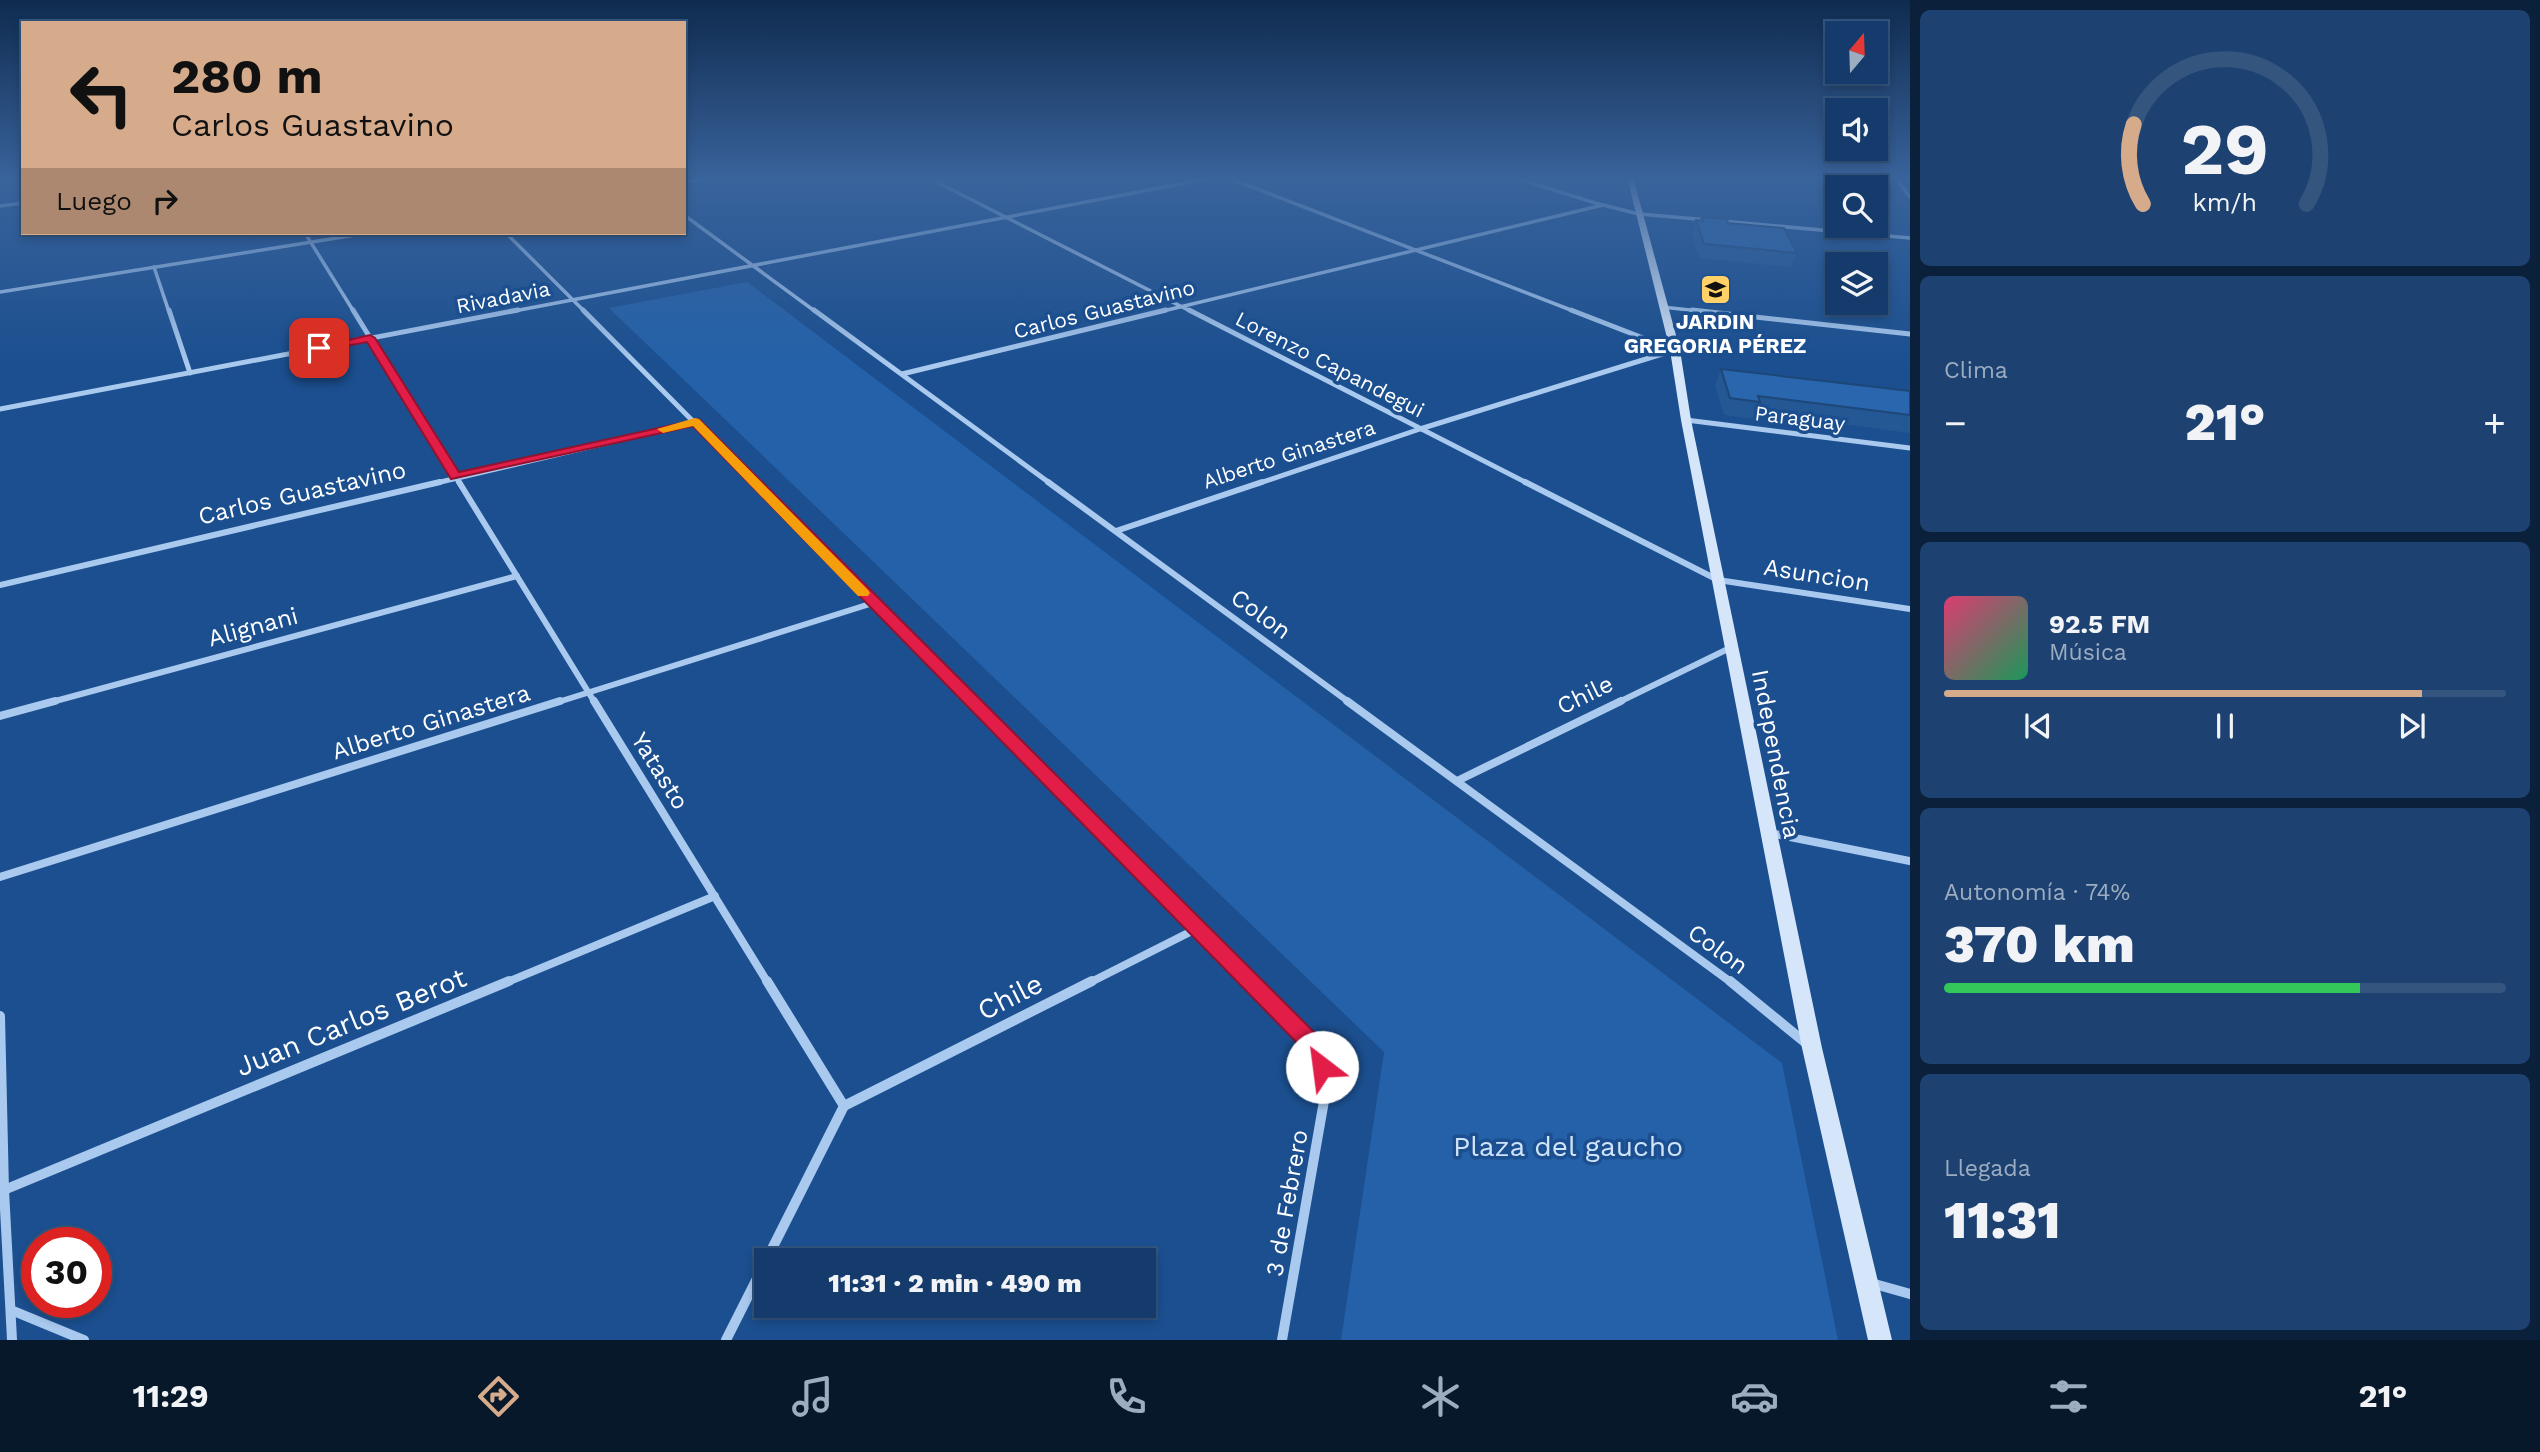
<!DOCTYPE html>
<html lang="es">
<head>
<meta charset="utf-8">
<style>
  body { margin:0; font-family:"Work Sans",sans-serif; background:#1d4271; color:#f1f3f6; height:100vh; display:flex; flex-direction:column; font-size:26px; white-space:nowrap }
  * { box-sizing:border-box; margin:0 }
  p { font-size:23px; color:#9dadc1 }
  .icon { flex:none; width:38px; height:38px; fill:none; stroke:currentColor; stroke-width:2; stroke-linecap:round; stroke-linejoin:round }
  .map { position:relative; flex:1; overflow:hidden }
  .details { display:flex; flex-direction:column; gap:10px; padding:10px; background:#0b203b; width:630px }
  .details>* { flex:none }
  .banner { position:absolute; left:21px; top:21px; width:665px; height:214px; border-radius:0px; box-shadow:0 4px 10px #0003,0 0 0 2px #33557e; background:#d6ab8b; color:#111; overflow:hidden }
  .needle { width:46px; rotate:19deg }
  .tools { position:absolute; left:1825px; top:21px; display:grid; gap:14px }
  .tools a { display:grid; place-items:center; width:63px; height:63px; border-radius:0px; background:#143b6b; box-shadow:0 4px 10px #0003,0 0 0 2px #33557e; font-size:35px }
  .speed { position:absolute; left:21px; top:1227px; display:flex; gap:14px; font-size:35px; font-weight:700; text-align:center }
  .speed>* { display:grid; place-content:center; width:91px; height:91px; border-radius:50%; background:#143b6b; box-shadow:0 4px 10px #0003,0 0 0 2px #33557e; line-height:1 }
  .speed .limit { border:10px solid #d22; background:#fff; color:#111 }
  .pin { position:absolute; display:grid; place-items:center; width:60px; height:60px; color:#fff; margin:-30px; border-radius:14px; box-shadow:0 4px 10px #0006 }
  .me { position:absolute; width:77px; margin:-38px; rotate:330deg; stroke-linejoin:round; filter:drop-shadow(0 0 5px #0008) }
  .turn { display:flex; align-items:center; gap:24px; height:147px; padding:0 35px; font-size:32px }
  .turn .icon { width:91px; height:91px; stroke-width:2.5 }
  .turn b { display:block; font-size:49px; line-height:60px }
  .then { display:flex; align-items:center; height:66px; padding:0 35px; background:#0003; gap:14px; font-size:26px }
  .big { font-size:52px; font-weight:800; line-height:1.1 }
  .details .tile { flex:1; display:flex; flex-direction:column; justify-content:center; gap:10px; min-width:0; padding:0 24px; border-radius:10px; background:#1d4271 }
  .details .dial { align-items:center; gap:0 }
  .dial svg { height:182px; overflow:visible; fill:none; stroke:#33557e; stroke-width:7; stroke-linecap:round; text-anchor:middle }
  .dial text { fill:#f1f3f6; stroke:none }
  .song { display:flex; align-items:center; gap:21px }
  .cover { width:84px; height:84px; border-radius:10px; background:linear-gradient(135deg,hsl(340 70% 55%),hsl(150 70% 35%)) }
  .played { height:7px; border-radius:4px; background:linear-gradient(90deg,#d6ab8b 85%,#33557e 85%) }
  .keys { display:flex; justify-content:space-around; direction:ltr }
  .heat { display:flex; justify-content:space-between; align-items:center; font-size:38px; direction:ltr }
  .charge { height:10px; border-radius:5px; background:linear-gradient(90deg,#34c759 74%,#33557e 0) }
  .trip { position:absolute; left:754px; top:1248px; width:402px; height:70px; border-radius:0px; background:#143b6b; box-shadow:0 4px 10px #0003,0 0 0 2px #33557e; font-weight:800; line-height:70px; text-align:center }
  .menu { display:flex; height:112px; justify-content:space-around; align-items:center; background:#08182b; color:#9dadc1 }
  .menu .icon { width:49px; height:49px }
  .menu .current { color:#d6ab8b }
  .menu b { font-size:32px; color:#f1f3f6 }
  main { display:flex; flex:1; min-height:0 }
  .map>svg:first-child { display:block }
  .green { fill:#2461a8 }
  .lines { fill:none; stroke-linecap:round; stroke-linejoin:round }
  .minor-far4 { stroke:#a9c9ee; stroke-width:3.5 }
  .minor-far3 { stroke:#a9c9ee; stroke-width:5 }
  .minor-far2 { stroke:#a9c9ee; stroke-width:6 }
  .minor-far1 { stroke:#a9c9ee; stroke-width:8 }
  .minor { stroke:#a9c9ee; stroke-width:10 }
  .secondary { fill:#d6e6fa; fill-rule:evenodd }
  .wall { fill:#245895 }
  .building { fill:#2a66ad; stroke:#1d4779; stroke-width:2 }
  .route { fill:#e11d48; stroke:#92132f; stroke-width:2 }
  .slow { fill:#f59e0b }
  .labels { text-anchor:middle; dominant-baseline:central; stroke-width:7; stroke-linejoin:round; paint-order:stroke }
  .far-street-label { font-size:21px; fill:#fff; stroke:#1b4f8f }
  .far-poi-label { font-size:21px; font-weight:bold; fill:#fff; stroke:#1b4f8f }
  .street-label { font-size:24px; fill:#fff; stroke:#1b4f8f }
  .near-street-label { font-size:28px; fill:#fff; stroke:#1b4f8f }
  .near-park-label { font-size:28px; fill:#cfe3fa; stroke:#1b4f8f }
</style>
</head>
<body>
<main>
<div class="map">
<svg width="1910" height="1340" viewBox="0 0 1910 1340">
  <rect width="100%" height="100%" fill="#1b4f8f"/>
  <!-- green -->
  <polygon class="green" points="747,282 1782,1063 1838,1340 1341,1340 1384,1052 609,308"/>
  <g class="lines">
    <!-- minor-far4 -->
    <g class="minor-far4">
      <polyline points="927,177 1192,312"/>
      <polyline points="1226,177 1576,312"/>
      <polyline points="1512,177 1602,205"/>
      <polyline points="1895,177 1910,197"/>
      <polyline points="684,182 719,177"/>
      <polyline points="0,206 23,203"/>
      <polyline points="684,215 816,312"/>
      <polyline points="1721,221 1910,238"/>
      <polyline points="305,233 354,312"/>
      <polyline points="506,233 585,312"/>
      <polyline points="154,267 169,312"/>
      <polyline points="0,292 368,233"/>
      <polyline points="1662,307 1708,312"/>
      <polyline points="509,312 1217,177"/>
      <polyline points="1159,312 1603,205 1639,214 1709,220"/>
    </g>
    <!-- minor-far3 -->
    <g class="minor-far3">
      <polyline points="169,310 190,373"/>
      <polyline points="353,310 460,484"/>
      <polyline points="583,310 755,484"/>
      <polyline points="814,310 1051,484"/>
      <polyline points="1189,310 1529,484"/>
      <polyline points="1571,310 1674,350"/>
      <polyline points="1692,310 1910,334"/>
      <polyline points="902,374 1166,310"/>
      <polyline points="0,409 518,310"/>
      <polyline points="1686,420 1910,448"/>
      <polyline points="432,484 695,422"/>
      <polyline points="1257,484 1420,429 1675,350"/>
    </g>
    <!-- minor-far2 -->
    <g class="minor-far2">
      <polyline points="459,482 595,703"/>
      <polyline points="753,482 973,703"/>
      <polyline points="1048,482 1350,703"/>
      <polyline points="1525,482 1718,580 1910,609"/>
      <polyline points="1116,531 1262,482"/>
      <polyline points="0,585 440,482"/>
      <polyline points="48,703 517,576"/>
      <polyline points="555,703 873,603"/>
      <polyline points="1617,703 1732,647"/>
    </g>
    <!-- minor-far1 -->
    <g class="minor-far1">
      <polyline points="594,701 768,983"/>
      <polyline points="971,701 1251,983"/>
      <polyline points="1347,701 1732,983"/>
      <polyline points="0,716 55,701"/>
      <polyline points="1457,781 1621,701"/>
      <polyline points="1770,833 1910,861"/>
      <polyline points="0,877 560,701"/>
      <polyline points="505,983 715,896"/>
      <polyline points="1089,983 1196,929"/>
    </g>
    <!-- minor -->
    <g class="minor">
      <polyline points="1250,981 1318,1050 1327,1084 1282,1340"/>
      <polyline points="1730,981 1807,1044"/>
      <polyline points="0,1016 4,1190 12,1340"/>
      <polyline points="844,1106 1092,981"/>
      <polyline points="4,1190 509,981"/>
      <polyline points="1871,1283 1910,1294"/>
      <polyline points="11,1310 84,1340"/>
      <polyline points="726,1340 844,1106 767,981"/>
    </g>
    <!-- secondary -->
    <polygon class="secondary" points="1627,177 1633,177 1680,350 1691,420 1822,1048 1892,1340 1868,1340 1802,1048 1681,420 1670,350"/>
  </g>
  <!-- wall -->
  <g class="wall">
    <polygon points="1701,217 1797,253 1791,267 1699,258 1692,234 1696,220 1700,221"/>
    <polygon points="1721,369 1910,391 1910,433 1756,413 1754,419 1724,415 1715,385"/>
  </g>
  <!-- building -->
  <g class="building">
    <polygon points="1701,217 1727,219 1728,223 1784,228 1797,253 1704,244 1696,220 1703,221"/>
    <polygon points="1721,369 1910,391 1910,415 1758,396 1760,402 1730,398"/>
  </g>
  <!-- sky -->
  <linearGradient id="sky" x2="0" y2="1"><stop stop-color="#0f2b4f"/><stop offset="0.49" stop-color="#39639b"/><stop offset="1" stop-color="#39639b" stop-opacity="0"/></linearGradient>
  <rect width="1910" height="364" fill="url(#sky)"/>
  <!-- route -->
  <polygon class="route" points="370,335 375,338 459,472 699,419 1326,1044 1334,1067 1330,1074 1322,1077 1314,1074 1308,1054 693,426 451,479 367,342 319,351 313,348"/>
  <!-- slow -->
  <polygon class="slow" points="695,418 699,419 868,590 870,593 868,596 858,596 693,426 663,433 657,429"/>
  <!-- icons -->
  <defs>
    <symbol id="school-square" viewBox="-11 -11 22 22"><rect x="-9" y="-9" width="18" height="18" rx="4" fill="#ffd166" stroke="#1b4f8f"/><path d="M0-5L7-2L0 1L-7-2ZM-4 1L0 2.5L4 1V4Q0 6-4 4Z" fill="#111"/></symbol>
  </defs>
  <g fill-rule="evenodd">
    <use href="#school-square" x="1698" y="272" width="35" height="35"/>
  </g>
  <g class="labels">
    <!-- far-street labels -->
    <g class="far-street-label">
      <text transform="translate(503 297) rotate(-11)">Rivadavia</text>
      <text transform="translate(1104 309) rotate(-14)">Carlos Guastavino</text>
      <text transform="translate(1330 364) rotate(27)">Lorenzo Capandegui</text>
      <text transform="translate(1800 418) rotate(7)">Paraguay</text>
      <text transform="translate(1289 454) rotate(-18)">Alberto Ginastera</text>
    </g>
    <!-- far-poi labels -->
    <g class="far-poi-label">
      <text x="1715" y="321">JARDIN<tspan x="1715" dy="24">GREGORIA PÉREZ</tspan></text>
    </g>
    <!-- street labels -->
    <g class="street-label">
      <text transform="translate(302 493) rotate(-13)">Carlos Guastavino</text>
      <text transform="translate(1817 575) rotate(9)">Asuncion</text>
      <text transform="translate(1261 614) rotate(36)">Colon</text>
      <text transform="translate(253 627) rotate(-15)">Alignani</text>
      <text transform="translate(1585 695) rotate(-26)">Chile</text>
      <text transform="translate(431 722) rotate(-17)">Alberto Ginastera</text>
      <text transform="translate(1776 754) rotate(79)">Independencia</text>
      <text transform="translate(660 771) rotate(58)">Yatasto</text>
      <text transform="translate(1718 949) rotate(36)">Colon</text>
      <text transform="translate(1287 1203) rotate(-80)">3 de Febrero</text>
    </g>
    <!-- near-street labels -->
    <g class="near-street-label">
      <text transform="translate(1010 997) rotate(-27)">Chile</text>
      <text transform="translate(351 1022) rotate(-22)">Juan Carlos Berot</text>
    </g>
    <!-- near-park labels -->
    <g class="near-park-label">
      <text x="1568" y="1146">Plaza del gaucho</text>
    </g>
  </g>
</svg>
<div class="tools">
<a><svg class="needle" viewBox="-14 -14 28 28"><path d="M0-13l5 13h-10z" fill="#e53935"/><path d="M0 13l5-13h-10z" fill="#9dadc1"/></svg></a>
<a><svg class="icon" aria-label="sound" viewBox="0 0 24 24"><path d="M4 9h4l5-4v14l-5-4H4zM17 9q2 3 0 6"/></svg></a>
<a><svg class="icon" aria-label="search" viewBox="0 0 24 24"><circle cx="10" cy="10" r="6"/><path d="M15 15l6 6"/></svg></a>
<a><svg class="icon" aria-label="layers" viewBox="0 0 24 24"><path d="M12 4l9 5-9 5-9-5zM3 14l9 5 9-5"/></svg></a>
</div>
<div class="speed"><div class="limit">30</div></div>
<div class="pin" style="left:319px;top:348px;background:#d93025"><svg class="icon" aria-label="arrive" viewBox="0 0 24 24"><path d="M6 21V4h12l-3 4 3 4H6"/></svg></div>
<svg class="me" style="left:1322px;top:1067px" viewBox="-20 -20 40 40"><circle r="19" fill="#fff"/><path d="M0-13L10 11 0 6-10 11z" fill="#e11d48"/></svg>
<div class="trip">11:31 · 2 min · 490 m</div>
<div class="banner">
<div class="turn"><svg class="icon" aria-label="left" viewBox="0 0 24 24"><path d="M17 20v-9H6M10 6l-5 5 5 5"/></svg><div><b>280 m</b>Carlos Guastavino</div></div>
<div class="then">Luego<svg class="icon" aria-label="right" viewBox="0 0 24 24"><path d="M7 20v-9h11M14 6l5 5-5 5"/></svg></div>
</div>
</div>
<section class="details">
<div class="tile dial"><svg viewBox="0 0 100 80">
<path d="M14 69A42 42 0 1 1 86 69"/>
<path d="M14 69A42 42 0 0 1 10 34" stroke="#d6ab8b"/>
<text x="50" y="56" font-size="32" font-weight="700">29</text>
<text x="50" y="72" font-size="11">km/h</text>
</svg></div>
<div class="tile"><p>Clima</p>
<div class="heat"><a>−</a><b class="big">21°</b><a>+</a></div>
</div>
<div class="tile">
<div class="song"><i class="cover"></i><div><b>92.5 FM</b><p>Música</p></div></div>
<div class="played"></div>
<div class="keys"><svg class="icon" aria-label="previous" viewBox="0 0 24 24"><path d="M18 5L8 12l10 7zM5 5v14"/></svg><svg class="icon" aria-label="pause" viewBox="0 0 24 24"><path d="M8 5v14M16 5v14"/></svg><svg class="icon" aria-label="next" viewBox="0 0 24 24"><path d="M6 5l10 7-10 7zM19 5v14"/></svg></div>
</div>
<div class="tile"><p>Autonomía · 74%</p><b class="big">370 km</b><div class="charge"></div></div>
<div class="tile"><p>Llegada</p><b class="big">11:31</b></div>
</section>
</main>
<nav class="menu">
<b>11:29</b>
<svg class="icon current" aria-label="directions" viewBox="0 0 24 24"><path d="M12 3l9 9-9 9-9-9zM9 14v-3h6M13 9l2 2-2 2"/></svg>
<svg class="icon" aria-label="music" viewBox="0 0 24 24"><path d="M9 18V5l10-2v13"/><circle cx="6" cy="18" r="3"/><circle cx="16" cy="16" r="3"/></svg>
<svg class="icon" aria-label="phone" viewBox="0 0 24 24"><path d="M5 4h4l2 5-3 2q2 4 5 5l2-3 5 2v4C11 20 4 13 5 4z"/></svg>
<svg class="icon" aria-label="climate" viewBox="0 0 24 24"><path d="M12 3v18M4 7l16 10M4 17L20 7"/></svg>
<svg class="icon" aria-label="car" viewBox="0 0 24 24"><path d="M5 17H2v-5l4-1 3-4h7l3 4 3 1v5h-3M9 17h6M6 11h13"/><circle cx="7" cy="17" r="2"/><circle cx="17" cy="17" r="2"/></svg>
<svg class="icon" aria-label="filters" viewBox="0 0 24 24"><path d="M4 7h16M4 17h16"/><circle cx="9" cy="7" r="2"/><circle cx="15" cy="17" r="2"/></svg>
<b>21°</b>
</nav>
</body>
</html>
